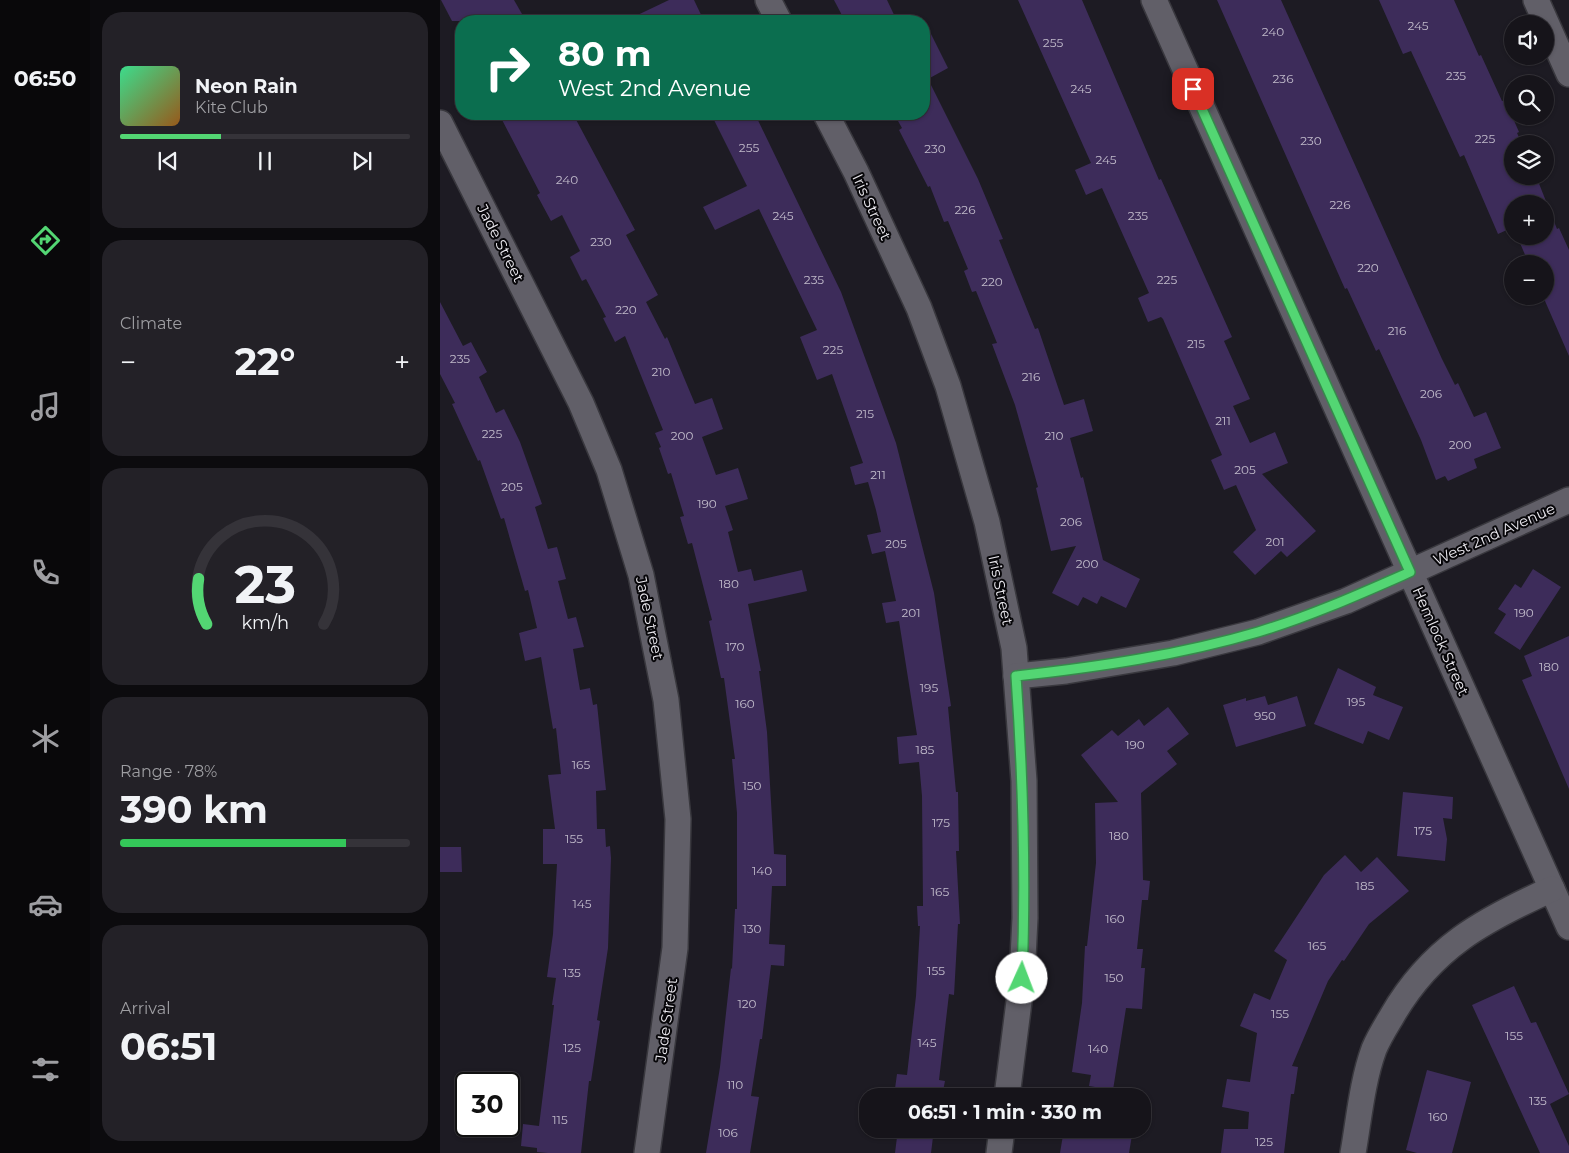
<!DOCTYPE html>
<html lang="en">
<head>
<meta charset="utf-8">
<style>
  body { margin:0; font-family:Montserrat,sans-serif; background:#232127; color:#f1f3f6; height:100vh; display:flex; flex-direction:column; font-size:19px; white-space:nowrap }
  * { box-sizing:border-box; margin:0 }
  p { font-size:16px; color:#9e9ea2 }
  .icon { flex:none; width:28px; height:28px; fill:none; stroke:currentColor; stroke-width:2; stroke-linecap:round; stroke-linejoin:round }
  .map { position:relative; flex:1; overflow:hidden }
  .sheet { display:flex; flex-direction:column; gap:12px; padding:12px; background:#0c0b0e; width:350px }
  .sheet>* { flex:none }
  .banner { position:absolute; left:15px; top:15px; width:475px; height:105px; border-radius:20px; box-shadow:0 1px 4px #0004,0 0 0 1px #353339; background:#0b6e4f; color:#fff; overflow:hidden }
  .buttons { position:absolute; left:1064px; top:15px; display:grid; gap:10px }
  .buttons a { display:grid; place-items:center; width:50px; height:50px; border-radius:50%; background:#16141a; box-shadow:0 1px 4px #0004,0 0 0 1px #353339; font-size:25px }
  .speed { position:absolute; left:15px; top:1072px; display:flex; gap:10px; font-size:25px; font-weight:700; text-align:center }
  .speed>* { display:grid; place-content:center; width:65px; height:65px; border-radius:50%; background:#16141a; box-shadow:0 1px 4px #0004,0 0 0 1px #353339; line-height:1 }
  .speed .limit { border:2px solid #111; border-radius:8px; background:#fff; color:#111 }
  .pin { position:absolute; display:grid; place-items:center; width:42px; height:42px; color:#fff; margin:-21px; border-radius:10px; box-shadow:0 2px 8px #0006 }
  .me { position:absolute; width:55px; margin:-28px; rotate:2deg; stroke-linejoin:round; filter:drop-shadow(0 0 4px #0008) }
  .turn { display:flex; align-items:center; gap:18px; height:105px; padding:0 20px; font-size:22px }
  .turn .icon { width:65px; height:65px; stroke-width:2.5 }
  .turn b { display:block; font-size:35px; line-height:42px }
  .big { font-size:38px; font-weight:700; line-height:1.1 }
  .sheet .widget { flex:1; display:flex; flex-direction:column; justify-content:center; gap:8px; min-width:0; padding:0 18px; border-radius:20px; background:#232127 }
  .sheet .dial { align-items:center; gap:0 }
  .dial svg { height:130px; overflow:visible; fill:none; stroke:#353339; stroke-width:7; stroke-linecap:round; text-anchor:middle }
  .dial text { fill:#f1f3f6; stroke:none }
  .song { display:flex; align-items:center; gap:15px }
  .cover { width:60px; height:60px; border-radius:8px; background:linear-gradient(135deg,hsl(150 70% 55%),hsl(30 70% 35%)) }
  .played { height:5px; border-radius:2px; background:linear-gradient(90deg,#53d673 35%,#353339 35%) }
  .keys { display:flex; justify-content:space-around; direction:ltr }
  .heat { display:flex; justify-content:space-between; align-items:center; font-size:28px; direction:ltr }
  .charge { height:8px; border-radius:4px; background:linear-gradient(90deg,#34c759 78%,#353339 0) }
  .trip { position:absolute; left:419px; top:1088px; width:292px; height:50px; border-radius:20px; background:#16141a; box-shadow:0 1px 4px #0004,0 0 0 1px #353339; font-weight:700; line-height:50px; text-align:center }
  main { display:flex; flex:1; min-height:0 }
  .dock { display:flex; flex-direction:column; width:90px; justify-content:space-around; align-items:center; background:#09080a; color:#9e9ea2 }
  .dock .icon { width:35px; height:35px }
  .dock .active { color:#53d673 }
  .dock b { font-size:22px; color:#f1f3f6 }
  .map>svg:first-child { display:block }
  .building { fill:#3d2c5a }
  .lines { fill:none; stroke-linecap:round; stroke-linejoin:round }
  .minor-casing { stroke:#39383e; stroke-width:28 }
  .minor { stroke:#615f68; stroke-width:25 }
  .route-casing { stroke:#368b4b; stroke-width:12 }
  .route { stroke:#53d673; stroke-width:9 }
  .labels { text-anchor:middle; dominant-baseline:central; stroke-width:4; stroke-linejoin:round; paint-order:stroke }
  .number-label { font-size:12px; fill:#c0baca }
  .street-label { font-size:15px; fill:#ebe9ef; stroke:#070609 }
</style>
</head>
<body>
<main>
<nav class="dock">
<b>06:50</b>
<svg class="icon active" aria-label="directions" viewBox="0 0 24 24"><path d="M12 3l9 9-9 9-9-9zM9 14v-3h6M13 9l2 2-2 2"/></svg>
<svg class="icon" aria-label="music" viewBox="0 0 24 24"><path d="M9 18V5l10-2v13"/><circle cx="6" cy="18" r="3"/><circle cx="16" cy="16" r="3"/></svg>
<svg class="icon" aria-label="phone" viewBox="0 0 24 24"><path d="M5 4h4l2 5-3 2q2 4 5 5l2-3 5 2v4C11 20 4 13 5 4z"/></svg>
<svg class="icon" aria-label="climate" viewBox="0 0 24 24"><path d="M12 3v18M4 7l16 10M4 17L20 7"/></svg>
<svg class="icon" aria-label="car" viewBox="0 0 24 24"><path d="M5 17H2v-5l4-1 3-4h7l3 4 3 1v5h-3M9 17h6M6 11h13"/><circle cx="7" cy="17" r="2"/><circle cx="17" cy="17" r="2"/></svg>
<svg class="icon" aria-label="filters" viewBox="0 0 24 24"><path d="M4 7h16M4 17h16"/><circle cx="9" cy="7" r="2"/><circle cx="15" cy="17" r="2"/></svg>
</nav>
<section class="sheet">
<div class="widget">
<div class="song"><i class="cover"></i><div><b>Neon Rain</b><p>Kite Club</p></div></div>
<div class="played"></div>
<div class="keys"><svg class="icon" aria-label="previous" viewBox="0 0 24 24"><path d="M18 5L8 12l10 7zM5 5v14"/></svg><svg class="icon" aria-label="pause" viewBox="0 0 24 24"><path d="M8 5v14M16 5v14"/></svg><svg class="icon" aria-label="next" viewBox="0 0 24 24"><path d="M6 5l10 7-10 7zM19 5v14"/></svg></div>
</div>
<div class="widget"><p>Climate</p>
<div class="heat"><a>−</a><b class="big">22°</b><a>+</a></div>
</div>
<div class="widget dial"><svg viewBox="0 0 100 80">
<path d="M14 69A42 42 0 1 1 86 69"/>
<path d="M14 69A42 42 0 0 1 9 41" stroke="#53d673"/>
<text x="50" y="56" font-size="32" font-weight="700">23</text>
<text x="50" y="72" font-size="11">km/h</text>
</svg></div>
<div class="widget"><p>Range · 78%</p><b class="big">390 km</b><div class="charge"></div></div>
<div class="widget"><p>Arrival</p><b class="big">06:51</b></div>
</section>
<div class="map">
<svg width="1129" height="1153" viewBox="0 0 1129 1153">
  <rect width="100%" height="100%" fill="#1d1b23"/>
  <!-- building -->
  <g class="building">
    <polygon points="1,0 74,0 86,21 12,21"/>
    <polygon points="229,0 254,0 264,21 185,21"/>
    <polygon points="394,0 447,0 457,21 405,21"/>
    <polygon points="578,0 642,0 719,180 721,179 792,337 784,341 810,399 793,406 810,443 835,432 848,463 822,474 876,531 847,557 841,551 815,575 793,552 816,530 796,485 784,490 771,460 782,455 723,319 721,317 708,322 698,298 709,293 662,188 646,195 635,170 651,163"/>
    <polygon points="777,0 841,0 1002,359 1015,385 1018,383 1034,417 1046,412 1061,448 1034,459 1037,468 1008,481 1005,476 996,480 981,440 939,349 936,351 907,288 905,289"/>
    <polygon points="939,0 1014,0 1039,56 1041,55 1062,101 1065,100 1079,132 1077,133 1082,144 1072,144 1072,176 1096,176 1117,229 1119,228 1129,250 1129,356 1105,301 1105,264 1089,264 1077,236 1105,236 1105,204 1072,204 1072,230 1069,232 1069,229 1058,234 1024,155 1020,157 971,51 963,54"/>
    <polygon points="484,20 508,68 488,79 538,179 563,239 559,240 595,329 598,328 624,405 644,399 653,431 630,438 641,478 643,477 663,560 700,579 686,608 661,596 657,604 643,597 638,606 612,593 636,546 611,551 596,488 598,487 575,405 552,344 557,343 536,291 532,292 524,271 528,269 508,221 504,222 490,186 488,187 459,130 462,128 454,114 484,114"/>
    <polygon points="59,114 133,114 195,230 186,235 218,295 206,302 225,339 227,337 255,404 272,398 283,429 262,437 276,475 298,468 308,499 285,506 293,530 288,532 298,572 311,569 314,581 362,570 367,591 308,604 321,671 319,671 327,732 334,854 346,855 346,886 332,886 329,944 345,945 344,966 331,965 322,1039 320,1039 311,1096 319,1097 310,1153 266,1153 280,1067 291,968 292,969 295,909 297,909 297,813 292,759 295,759 284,678 281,678 269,621 272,620 252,543 248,544 240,517 244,516 231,473 228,474 219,448 221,447 215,433 223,430 185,336 175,342 163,318 166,317 146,279 142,281 130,257 140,251 122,215 111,221 97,195 100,193"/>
    <polygon points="271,114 315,114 401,292 456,443 494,593 511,706 508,707 516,792 518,792 519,851 516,851 520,924 518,924 514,995 509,994 499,1080 505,1081 502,1096 454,1096 457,1074 467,1075 476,996 480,926 478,926 477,906 483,906 482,796 479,762 459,764 457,737 477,735 459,621 446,623 442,603 456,601 445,551 432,554 427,535 441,532 436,510 428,482 415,485 410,467 423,463 392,374 377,380 360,337 377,330 319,209 275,230 263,207 307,186"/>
    <polygon points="0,302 23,346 31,342 47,372 39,377 56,413 64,409 80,442 102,504 95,507 108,549 117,547 126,579 118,581 128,619 136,617 144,647 133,649 140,690 150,688 153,705 157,704 166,790 156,791 157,829 165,829 166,847 170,846 171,858 168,948 157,1020 160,1021 151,1081 149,1081 141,1153 108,1153 97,1152 97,1148 81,1146 83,1124 99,1126 114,1005 112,1005 116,978 107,977 113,934 117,864 103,864 103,829 115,829 108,775 121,774 116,728 113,729 101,657 85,661 79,633 97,628 88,590 85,591 64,518 61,519 40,460 38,461 12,404 15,403 0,374"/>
    <polygon points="1093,569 1121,587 1080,650 1054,633 1066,614 1058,609 1075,584 1081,588"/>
    <polygon points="1129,636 1129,789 1082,680 1092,676 1084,656"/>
    <polygon points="898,668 936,687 933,695 963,707 949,740 928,731 923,744 874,724"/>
    <polygon points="825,696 828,705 857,696 866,726 796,747 783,705 806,698 806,701"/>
    <polygon points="728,707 749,734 727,751 737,764 701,793 703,880 710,881 708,900 702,900 697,949 703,949 701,968 705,968 702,1009 686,1008 673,1090 649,1086 651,1075 632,1072 642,1003 645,946 647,946 656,863 655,803 678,802 641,755 672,730 678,736 699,719 704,726"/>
    <polygon points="963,792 1013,797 1012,819 1003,818 1007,839 1005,861 957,856"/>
    <polygon points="0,847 21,847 22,872 0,872"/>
    <polygon points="905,855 921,872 937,857 969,891 929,924 904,961 902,960 888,981 852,1066 858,1067 854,1094 851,1094 844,1153 781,1153 784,1129 808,1129 809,1112 782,1107 787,1079 810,1082 817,1033 800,1026 814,993 830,1000 847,960 834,951 884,875"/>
    <polygon points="1074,986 1091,1023 1096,1022 1129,1094 1110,1104 1129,1146 1129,1153 1100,1153 1032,1005"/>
    <polygon points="987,1070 1031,1082 1012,1153 977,1153 966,1150"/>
    <polygon points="422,1097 428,1098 428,1123 419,1122"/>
    <polygon points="458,1129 494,1129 491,1153 455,1153"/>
    <polygon points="624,1129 693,1129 689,1153 620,1153"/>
  </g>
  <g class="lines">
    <defs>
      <g id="minor">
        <polyline points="328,0 339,21"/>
        <polyline points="714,0 1129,927"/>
        <polyline points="1096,0 1129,74"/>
        <polyline points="386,114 416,172 479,308 508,386 547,522 574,648 584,781 585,918 582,978 567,1096"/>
        <polyline points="0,123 141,403 169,470 201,575 226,700 238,819 235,948 207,1153"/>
        <polyline points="576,676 626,671 733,653 818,632 906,601 1129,500"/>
        <polyline points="559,1153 562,1129"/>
        <path d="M913 1153C919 1119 922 1082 934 1049 939 1037 946 1026 952 1016 991 948 1043 920 1112 889"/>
      </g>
    </defs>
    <!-- minor casing -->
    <use href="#minor" class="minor-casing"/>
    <!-- minor -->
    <use href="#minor" class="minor"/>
  </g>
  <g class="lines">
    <defs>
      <path id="route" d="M582 978C586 877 583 777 576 676 658 667 740 655 818 632 871 616 920 594 970 572L753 89"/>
    </defs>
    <!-- route casing -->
    <use href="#route" class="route-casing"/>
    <!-- route -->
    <use href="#route" class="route"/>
  </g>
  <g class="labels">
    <!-- number labels -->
    <g class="number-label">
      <text x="978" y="25">245</text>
      <text x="833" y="31">240</text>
      <text x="613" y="42">255</text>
      <text x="1016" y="75">235</text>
      <text x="843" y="78">236</text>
      <text x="641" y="88">245</text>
      <text x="1045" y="138">225</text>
      <text x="871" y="140">230</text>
      <text x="309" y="147">255</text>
      <text x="495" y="148">230</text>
      <text x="666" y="159">245</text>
      <text x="127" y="179">240</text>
      <text x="900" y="204">226</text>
      <text x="525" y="209">226</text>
      <text x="343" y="215">245</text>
      <text x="698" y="215">235</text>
      <text x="161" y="241">230</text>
      <text x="928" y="267">220</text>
      <text x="374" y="279">235</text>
      <text x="727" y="279">225</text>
      <text x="552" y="281">220</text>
      <text x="186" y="309">220</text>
      <text x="957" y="330">216</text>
      <text x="756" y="343">215</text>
      <text x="393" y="349">225</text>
      <text x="20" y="358">235</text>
      <text x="221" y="371">210</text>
      <text x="591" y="376">216</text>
      <text x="991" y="393">206</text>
      <text x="425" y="413">215</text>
      <text x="783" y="420">211</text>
      <text x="52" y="433">225</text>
      <text x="242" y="435">200</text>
      <text x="614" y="435">210</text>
      <text x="1020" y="444">200</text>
      <text x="805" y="469">205</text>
      <text x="438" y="474">211</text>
      <text x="72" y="486">205</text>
      <text x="267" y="503">190</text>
      <text x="631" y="521">206</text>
      <text x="835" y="541">201</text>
      <text x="456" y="543">205</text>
      <text x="647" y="563">200</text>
      <text x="289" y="583">180</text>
      <text x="471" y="612">201</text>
      <text x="1084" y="612">190</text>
      <text x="295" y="646">170</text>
      <text x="1109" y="666">180</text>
      <text x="489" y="687">195</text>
      <text x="916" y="701">195</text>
      <text x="305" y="703">160</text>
      <text x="825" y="715">950</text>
      <text x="695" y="744">190</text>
      <text x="485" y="749">185</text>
      <text x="141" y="764">165</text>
      <text x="312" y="785">150</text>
      <text x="501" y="822">175</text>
      <text x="983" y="830">175</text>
      <text x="679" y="835">180</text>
      <text x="134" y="838">155</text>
      <text x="322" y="870">140</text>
      <text x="925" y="885">185</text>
      <text x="500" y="891">165</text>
      <text x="142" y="903">145</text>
      <text x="675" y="918">160</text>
      <text x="312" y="928">130</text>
      <text x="877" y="945">165</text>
      <text x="496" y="970">155</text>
      <text x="132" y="972">135</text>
      <text x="674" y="977">150</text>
      <text x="307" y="1003">120</text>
      <text x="840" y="1013">155</text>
      <text x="1074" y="1035">155</text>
      <text x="487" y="1042">145</text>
      <text x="132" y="1047">125</text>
      <text x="658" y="1048">140</text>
      <text x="295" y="1084">110</text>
      <text x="1098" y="1100">135</text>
      <text x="998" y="1116">160</text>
      <text x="120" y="1119">115</text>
      <text x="288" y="1132">106</text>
      <text x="824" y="1141">125</text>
    </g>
    <!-- street labels -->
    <g class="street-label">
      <text transform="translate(432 207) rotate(65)">Iris Street</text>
      <text transform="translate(61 243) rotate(63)">Jade Street</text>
      <text transform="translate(1054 534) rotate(-24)">West 2nd Avenue</text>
      <text transform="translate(561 590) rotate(78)">Iris Street</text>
      <text transform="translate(210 618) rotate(78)">Jade Street</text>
      <text transform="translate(1001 641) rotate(66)">Hemlock Street</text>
      <text transform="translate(226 1020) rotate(-82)">Jade Street</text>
    </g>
  </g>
</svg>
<div class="buttons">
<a><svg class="icon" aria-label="sound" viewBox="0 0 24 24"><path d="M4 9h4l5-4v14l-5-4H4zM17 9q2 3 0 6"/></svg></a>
<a><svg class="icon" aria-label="search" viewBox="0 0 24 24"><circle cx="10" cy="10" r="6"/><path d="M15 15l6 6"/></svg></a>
<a><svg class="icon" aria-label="layers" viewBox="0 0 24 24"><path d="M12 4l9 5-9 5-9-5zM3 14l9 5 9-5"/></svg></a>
<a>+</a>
<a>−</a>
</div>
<div class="speed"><div class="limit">30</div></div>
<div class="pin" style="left:753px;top:89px;background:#d93025"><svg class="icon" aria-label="arrive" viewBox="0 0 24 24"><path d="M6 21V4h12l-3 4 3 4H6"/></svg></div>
<svg class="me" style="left:582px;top:978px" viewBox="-20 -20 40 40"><circle r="19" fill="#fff"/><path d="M0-13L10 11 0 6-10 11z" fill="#53d673"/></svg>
<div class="trip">06:51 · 1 min · 330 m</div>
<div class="banner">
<div class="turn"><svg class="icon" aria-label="right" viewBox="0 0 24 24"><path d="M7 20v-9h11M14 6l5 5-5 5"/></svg><div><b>80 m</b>West 2nd Avenue</div></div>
</div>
</div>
</main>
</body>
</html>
